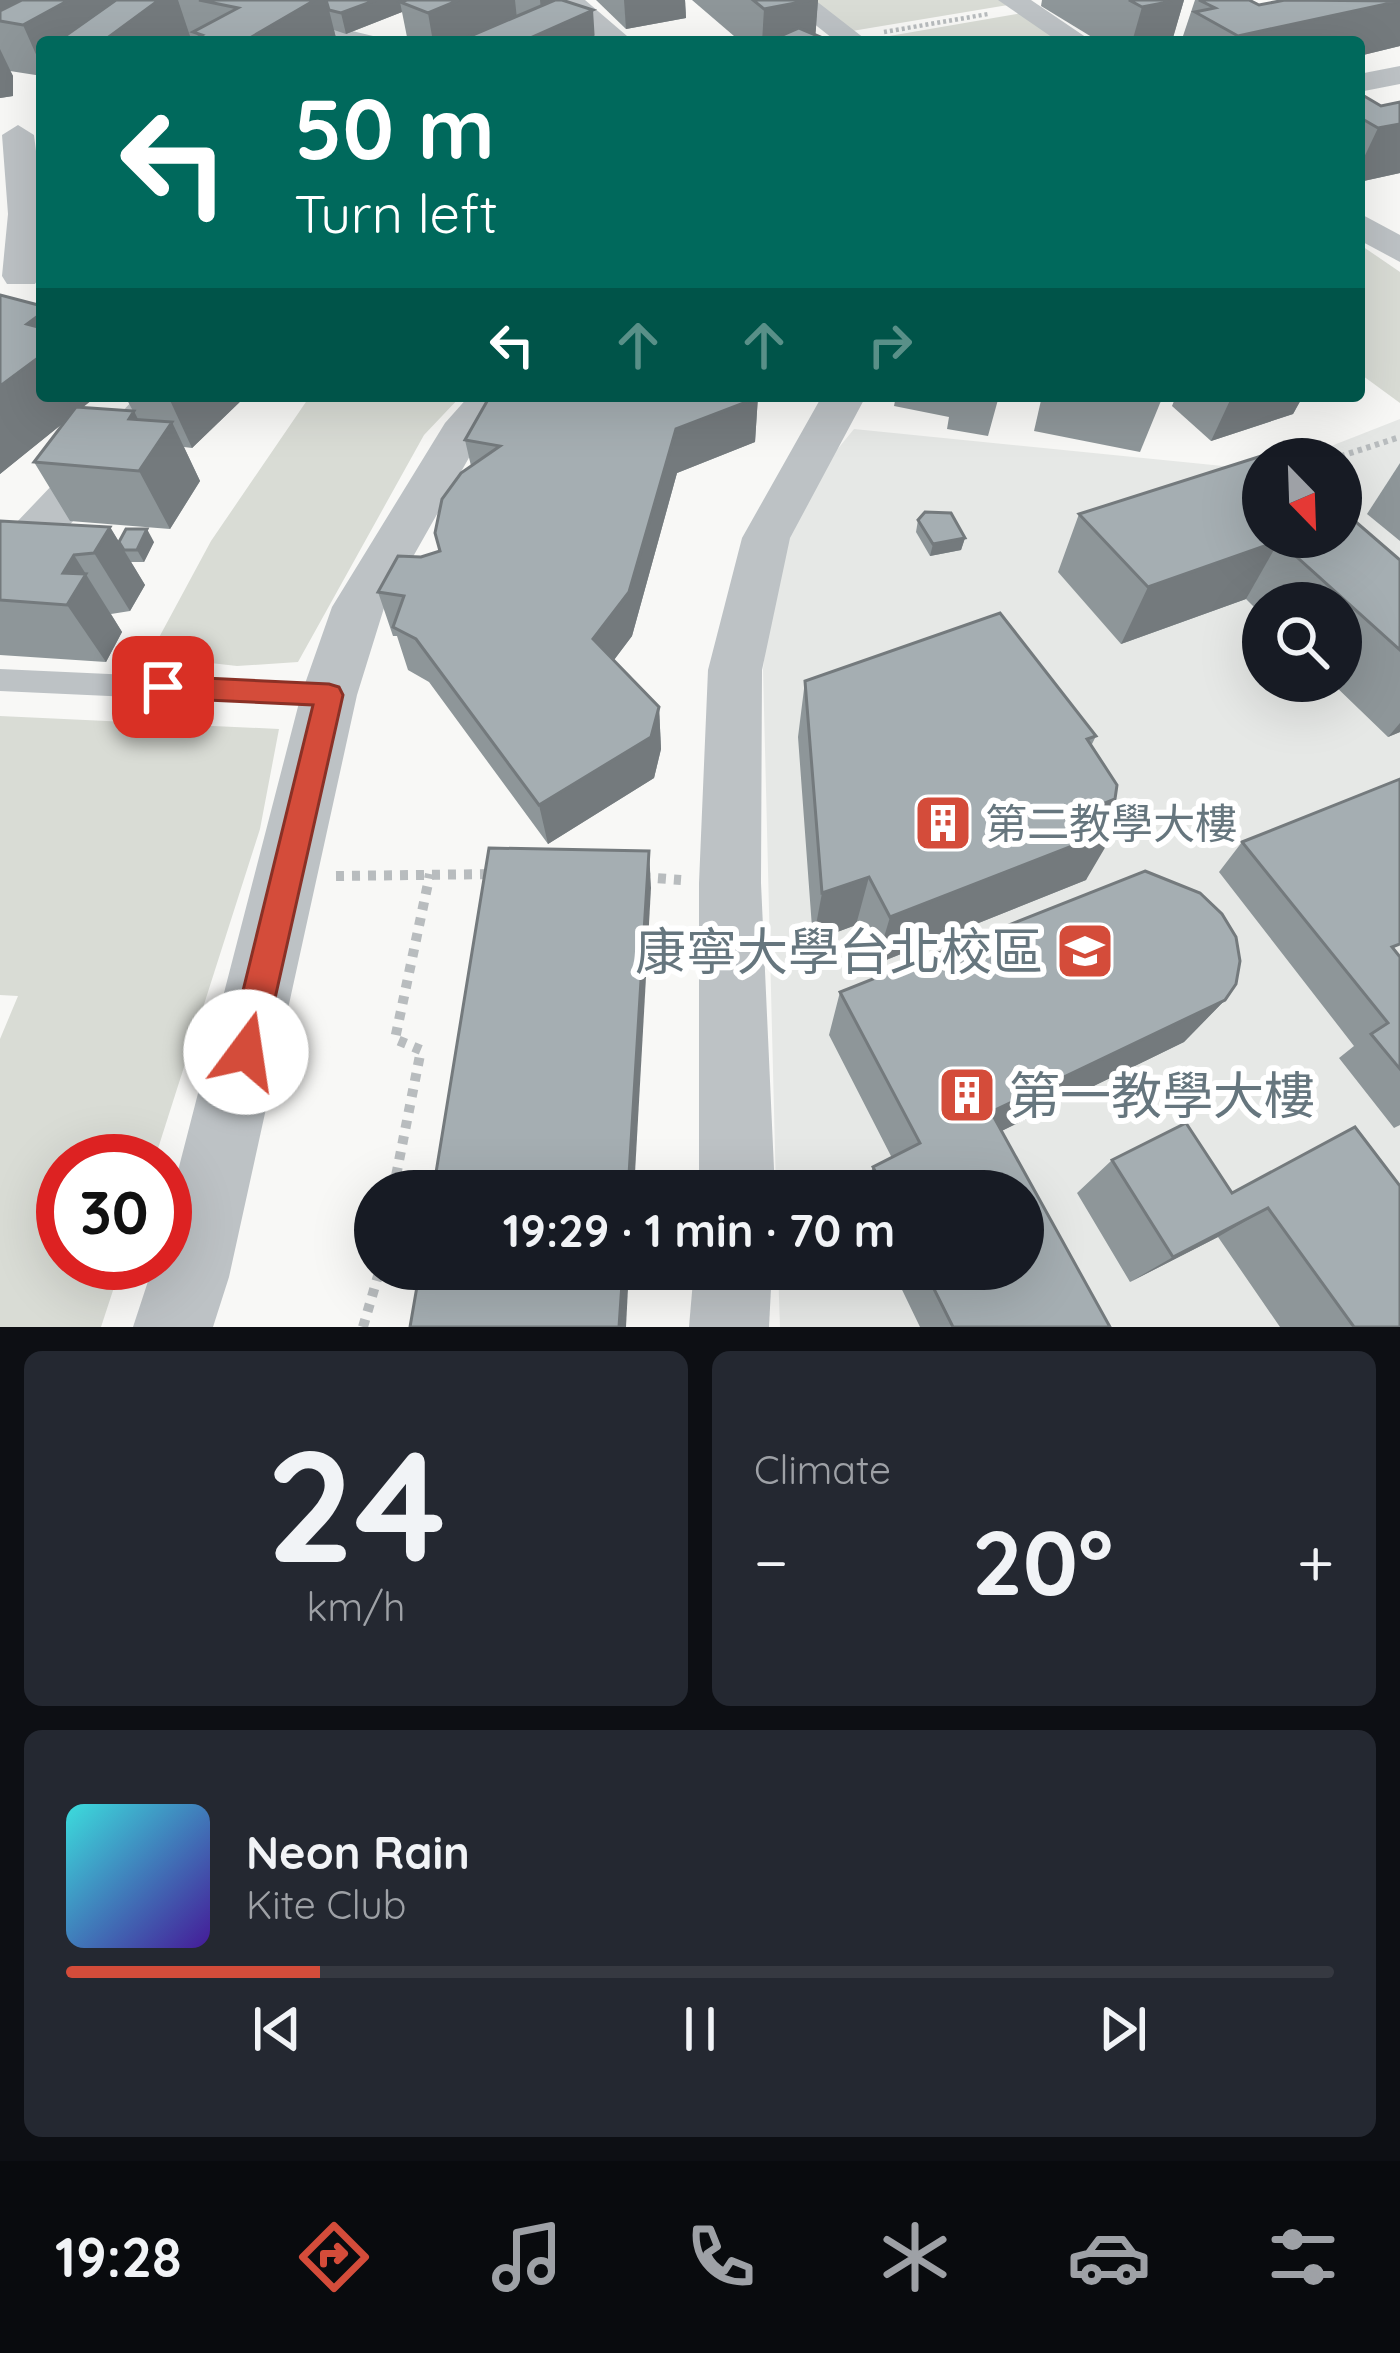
<!DOCTYPE html>
<html lang="en">
<head>
<meta charset="utf-8">
<style>
  body { margin:0; font-family:Quicksand,"Noto Sans TC",sans-serif; background:#242831; color:#f1f3f6; height:100vh; display:flex; flex-direction:column; font-size:45px; white-space:nowrap }
  * { box-sizing:border-box; margin:0 }
  p { font-size:39px; color:#9ea1a6 }
  .icon { flex:none; width:66px; height:66px; fill:none; stroke:currentColor; stroke-width:2; stroke-linecap:round; stroke-linejoin:round }
  .map { position:relative; height:1327px; overflow:hidden }
  .sheet { display:flex; flex-direction:column; gap:24px; padding:24px; background:#0d0f14; flex:1 }
  .sheet>* { flex:none }
  .banner { position:absolute; left:36px; top:36px; width:1329px; height:366px; border-radius:12px; box-shadow:0 12px 48px #0002; background:#00695c; color:#fff; overflow:hidden }
  .needle { width:78px; rotate:157deg }
  .controls { position:absolute; left:1242px; top:438px; display:grid; gap:24px }
  .controls a { display:grid; place-items:center; width:120px; height:120px; border-radius:50%; background:#171b24; box-shadow:0 12px 48px #0002; font-size:60px }
  .speed { position:absolute; left:36px; top:1134px; display:flex; gap:24px; font-size:60px; font-weight:700; text-align:center }
  .speed>* { display:grid; place-content:center; width:156px; height:156px; border-radius:50%; background:#171b24; box-shadow:0 12px 48px #0002; line-height:1 }
  .speed .limit { border:18px solid #d22; background:#fff; color:#111 }
  .pin { position:absolute; display:grid; place-items:center; width:102px; height:102px; color:#fff; margin:-51px; border-radius:24px; box-shadow:0 6px 18px #0006 }
  .me { position:absolute; width:132px; margin:-66px; rotate:14deg; stroke-linejoin:round; filter:drop-shadow(0 0 9px #0008) }
  .turn { display:flex; align-items:center; gap:42px; height:252px; padding:0 60px; font-size:54px }
  .turn .icon { width:156px; height:156px; stroke-width:2.5 }
  .turn b { display:block; font-size:84px; line-height:102px }
  .lanes { display:flex; align-items:center; height:114px; padding:0 60px; background:#0003; justify-content:center; gap:60px; direction:ltr }
  .lanes .off { opacity:.35 }
  .big { font-size:90px; font-weight:700; line-height:1.1 }
  .sheet .card { flex:1; display:flex; flex-direction:column; justify-content:center; gap:18px; min-width:0; padding:0 42px; border-radius:18px; background:#242831 }
  .sheet .dial { align-items:center; gap:0 }
  .dial b { font-size:156px; line-height:1 }
  .song { display:flex; align-items:center; gap:36px }
  .cover { width:144px; height:144px; border-radius:18px; background:linear-gradient(135deg,hsl(180 70% 55%),hsl(260 70% 35%)) }
  .played { height:12px; border-radius:6px; background:linear-gradient(90deg,#d44c3a 20%,#363941 20%) }
  .keys { display:flex; justify-content:space-around; direction:ltr }
  .heat { display:flex; justify-content:space-between; align-items:center; font-size:66px; direction:ltr }
  .sheet .tiles { flex:1; display:grid; gap:24px; grid-template-columns:1fr 1fr }
  .card:last-child { grid-column:span 2 }
  .trip { position:absolute; left:354px; top:1170px; width:690px; height:120px; border-radius:60px; background:#171b24; box-shadow:0 12px 48px #0002; font-weight:700; line-height:120px; text-align:center }
  .menu { display:flex; height:192px; justify-content:space-around; align-items:center; background:#090b0e; color:#9ea1a6 }
  .menu .icon { width:84px; height:84px }
  .menu .current { color:#d44c3a }
  .menu b { font-size:54px; color:#f1f3f6 }
  .map>svg:first-child { display:block }
  .built { fill:#e6e8e6; fill-rule:evenodd }
  .green { fill:#d9dcd5 }
  .lines { fill:none; stroke-linecap:round; stroke-linejoin:round }
  .path-far2 { stroke:#b8bcbe; stroke-width:4.5; stroke-dasharray:3 3; stroke-linecap:butt }
  .path-far1 { stroke:#b8bcbe; stroke-width:6; stroke-dasharray:4.5 4.5; stroke-linecap:butt }
  .path { stroke:#b8bcbe; stroke-width:10; stroke-dasharray:8 8; stroke-linecap:butt }
  .service { fill:#bdc2c5; fill-rule:evenodd }
  .minor { fill:#bdc2c5; fill-rule:evenodd }
  .wall { fill:#8e9699 }
  .shaded-wall { fill:#747a7d }
  .building { fill:#a5aeb2; stroke:#747a7d; stroke-width:3 }
  .route { fill:#d44c3a; stroke:#8a3126; stroke-width:3 }
  .labels { text-anchor:middle; dominant-baseline:central; stroke-width:12; stroke-linejoin:round; paint-order:stroke }
  .poi-label { font-size:42px; fill:#66767e; stroke:#fff; text-anchor:start }
  .near-poi-label { font-size:51px; fill:#66767e; stroke:#fff; text-anchor:end }
</style>
</head>
<body>
<div class="map">
<svg width="1400" height="1327" viewBox="0 0 1400 1327">
  <rect width="100%" height="100%" fill="#f8f8f6"/>
  <!-- built -->
  <path class="built" d="M1400 419V1327H780L778 1269H1023V1191H776L763 669 775 569 795 501 854 429 1263 470V537H1341V459H1298ZM1263 603H1341V681H1263Z"/>
  <!-- green -->
  <g class="green">
    <polygon points="811,0 1000,0 1008,5 852,31"/>
    <polygon points="1023,13 1065,42 872,39"/>
    <polygon points="1359,244 1400,272 1400,403 1359,373"/>
    <polygon points="310,396 461,396 424,435 298,662 237,666 149,656 211,541"/>
    <polygon points="0,716 279,729 260,829 154,1161 63,1161 63,1263 122,1263 101,1327 0,1327 0,1039 18,996 0,995"/>
  </g>
  <g class="lines">
    <!-- path-far2 -->
    <polyline class="path-far2" points="884,32 988,14"/>
    <!-- path-far1 -->
    <polyline class="path-far1" points="1332,459 1400,437"/>
    <!-- path -->
    <g class="path">
      <polyline points="336,876 495,874"/>
      <polyline points="642,877 681,880"/>
      <polyline points="393,1191 421,1050 395,1039 430,874"/>
      <polyline points="363,1327 380,1269"/>
    </g>
    <!-- service -->
    <polygon class="service" points="0,669 329,684 339,687 343,695 339,703 329,706 0,691"/>
    <!-- minor -->
    <g class="minor">
      <polygon points="175,0 223,0 373,36 377,42 328,42 179,6"/>
      <polygon points="554,0 585,0 634,42 602,42"/>
      <polygon points="784,0 815,0 869,42 837,42"/>
      <polygon points="998,0 1031,0 1093,42 1059,42"/>
      <polygon points="1400,66 1400,84 1359,92 1359,74"/>
      <polygon points="18,125 34,135 42,199 40,276 35,284 7,284 2,276 8,214 2,135"/>
      <polygon points="1359,213 1400,235 1400,262 1359,240"/>
      <polygon points="137,396 183,396 52,545 18,610 0,616 0,550 15,524"/>
      <polygon points="469,396 515,396 479,440 384,608 357,695 229,1277 213,1327 133,1327 154,1263 165,1263 165,1221 301,695 332,607 445,423"/>
      <polygon points="822,396 866,396 790,538 762,670 761,883 775,1191 699,1191 699,883 708,670 742,538"/>
      <polygon points="694,1269 772,1269 769,1327 689,1327"/>
    </g>
  </g>
  <!-- wall -->
  <g class="wall">
    <polygon points="0,0 515,0 516,9 515,0 562,0 595,42 433,42 428,13 433,42 408,42 402,12 346,34 334,30 337,42 189,42 191,39 188,42 42,42 42,76 10,71 13,76 13,96 0,98"/>
    <polygon points="596,0 685,0 686,18 626,29"/>
    <polygon points="692,0 818,0 815,35 832,42 741,42"/>
    <polygon points="1042,0 1184,0 1172,41 1166,42 1100,42 1041,6"/>
    <polygon points="1195,0 1249,0 1259,5 1279,0 1400,0 1400,46 1359,56 1359,42 1181,42"/>
    <polygon points="1359,93 1381,106 1400,102 1400,173 1359,182"/>
    <polygon points="0,295 97,396 82,407 133,411 125,396 246,396 192,448 184,447 200,481 170,529 70,521 34,462 64,422 0,474"/>
    <polygon points="758,396 755,442 677,473 632,636 614,660 659,707 661,749 654,778 548,844 429,682 408,670 397,636 393,636 378,592 421,557 439,551 471,466 465,440"/>
    <polygon points="896,396 999,396 988,436 947,429 949,417 894,406"/>
    <polygon points="1042,396 1163,396 1140,452 1034,431"/>
    <polygon points="1176,396 1303,396 1293,414 1211,441 1172,406"/>
    <polygon points="1274,452 1400,560 1400,732 1388,737 1330,681 1341,681 1341,603 1263,603 1263,616 1246,599 1121,644 1058,572 1079,514"/>
    <polygon points="1400,463 1400,541 1367,514"/>
    <polygon points="918,520 965,538 961,550 930,556 916,532"/>
    <polygon points="0,521 110,527 119,542 154,542 144,562 131,562 145,585 130,611 111,614 122,632 106,662 0,655"/>
    <polygon points="805,681 1096,736 1091,746 1106,816 1086,880 876,964 856,925 813,941 798,737"/>
    <polygon points="1242,842 1400,957 1400,1125 1394,1128 1339,1058 1354,1046 1219,872"/>
    <polygon points="840,992 1225,1000 1184,1042 1001,1131 1110,1327 920,1327 892,1269 1023,1269 1023,1191 862,1191 873,1167 892,1158 829,1035"/>
    <polygon points="1112,1160 1232,1193 1400,1186 1400,1327 1280,1327 1218,1237 1130,1282 1077,1193"/>
  </g>
  <!-- shaded-wall -->
  <g class="shaded-wall">
    <polygon points="0,0 178,0 191,39 188,42 42,42 42,68 23,25 0,21"/>
    <polygon points="305,0 330,0 329,10 337,42 243,42"/>
    <polygon points="376,0 427,0 400,2 402,12 346,34 341,13"/>
    <polygon points="459,0 515,0 518,29 461,40 461,42 433,42 428,13"/>
    <polygon points="540,0 561,0 593,10 595,42 521,42 543,32"/>
    <polygon points="624,0 685,0 686,18 626,29"/>
    <polygon points="811,0 818,0 815,42 762,42 764,9"/>
    <polygon points="1156,0 1184,0 1172,41 1132,42 1142,7"/>
    <polygon points="1400,1 1400,46 1359,56 1359,42 1235,42 1238,36"/>
    <polygon points="0,49 13,76 13,96 0,98"/>
    <polygon points="1400,124 1400,173 1359,182 1359,168 1378,128"/>
    <polygon points="42,313 42,351 27,324"/>
    <polygon points="42,355 42,396 97,396 0,474 0,386"/>
    <polygon points="168,396 246,396 192,448"/>
    <polygon points="758,396 755,442 677,473 632,636 598,681 593,639 676,429"/>
    <polygon points="1232,396 1303,396 1293,414 1211,441"/>
    <polygon points="134,411 153,450 172,422 200,481 170,529 139,471 129,419"/>
    <polygon points="110,527 145,585 130,611 94,553"/>
    <polygon points="147,529 154,542 144,562 137,550"/>
    <polygon points="965,538 961,550 930,556 933,544"/>
    <polygon points="1279,541 1246,599 1121,644 1148,587"/>
    <polygon points="74,555 122,632 106,662 67,605 63,573"/>
    <polygon points="659,707 661,749 654,778 548,844 539,805"/>
    <polygon points="1400,723 1400,732 1388,737"/>
    <polygon points="1115,799 1093,838 1116,829 1086,880 876,964 890,917 1098,806"/>
    <polygon points="649,851 651,888 634,1191 628,1191"/>
    <polygon points="869,877 856,925 813,941 822,893"/>
    <polygon points="1225,1000 1184,1042 967,1148 991,1112"/>
    <polygon points="1268,1208 1218,1237 1130,1282 1173,1257"/>
    <polygon points="623,1269 629,1269 626,1327 619,1327"/>
  </g>
  <!-- building -->
  <g class="building">
    <polygon points="22,0 69,0 23,25 0,21 0,11"/>
    <polygon points="116,0 159,0 102,42 58,41"/>
    <polygon points="199,0 315,0 243,42 189,42 202,35 193,32 238,8"/>
    <polygon points="326,0 376,0 341,13 329,10"/>
    <polygon points="407,0 459,0 428,13 400,2"/>
    <polygon points="555,0 562,0 593,10 521,42 466,42 461,40"/>
    <polygon points="753,0 811,0 764,9"/>
    <polygon points="1129,0 1163,0 1168,2 1142,7"/>
    <polygon points="1199,0 1249,0 1259,5 1285,0 1400,1 1238,36 1195,12 1215,8"/>
    <polygon points="799,28 832,42 767,42"/>
    <polygon points="1359,93 1381,106 1400,102 1400,124 1378,128 1359,117"/>
    <polygon points="0,295 42,306 42,313 27,324 42,328 42,355 0,386"/>
    <polygon points="490,396 758,396 757,398 676,429 629,592 593,639 659,707 651,737 539,805 416,639 393,627 404,596 378,592 398,556 421,557 440,551 435,533 442,499 461,473 500,446 465,440"/>
    <polygon points="76,407 134,411 129,419 172,422 139,471 34,462"/>
    <polygon points="1274,452 1283,459 1263,459 1263,537 1341,537 1341,509 1400,560 1400,650 1279,541 1148,587 1079,514"/>
    <polygon points="925,512 951,513 965,538 933,544 918,520"/>
    <polygon points="0,521 110,527 94,553 74,555 63,573 86,574 67,605 0,600"/>
    <polygon points="126,529 147,529 137,550 124,550 119,542"/>
    <polygon points="1000,613 1096,736 1087,739 1117,785 1115,799 1098,806 1116,829 890,917 869,877 822,893 805,681"/>
    <polygon points="1400,779 1400,944 1392,947 1400,957 1400,1069 1371,1034 1388,1023 1242,842"/>
    <polygon points="489,848 649,851 628,1191 433,1191"/>
    <polygon points="1145,871 1200,893 1222,914 1236,937 1240,961 1236,984 1225,1000 991,1112 1110,1327 953,1327 924,1269 1023,1269 1023,1191 885,1191 873,1167 920,1143 840,992"/>
    <polygon points="1186,1123 1232,1193 1355,1127 1400,1186 1400,1327 1354,1327 1268,1208 1173,1257 1112,1160"/>
    <polygon points="420,1269 623,1269 619,1327 410,1327"/>
  </g>
  <!-- route -->
  <polygon class="route" points="163,676 329,684 339,687 343,695 263,1052 258,1064 246,1069 233,1064 228,1052 313,705 163,698 149,687"/>
  <!-- icons -->
  <defs>
    <symbol id="building-square" viewBox="-11 -11 22 22"><rect x="-9" y="-9" width="18" height="18" rx="4" fill="#d44c3a" stroke="#fff"/><path d="M-4-6H4V6H1V3H-1V6H-4ZM-2.5-4.3h1.7v1.8h-1.7ZM.8-4.3h1.7v1.8H.8ZM-2.5-1h1.7V.8h-1.7ZM.8-1h1.7V.8H.8Z" fill="#fff"/></symbol>
    <symbol id="university-square" viewBox="-11 -11 22 22"><rect x="-9" y="-9" width="18" height="18" rx="4" fill="#d44c3a" stroke="#fff"/><path d="M0-5L7-2L0 1L-7-2ZM-4 1L0 2.5L4 1V4Q0 6-4 4Z" fill="#fff"/></symbol>
  </defs>
  <g fill-rule="evenodd">
    <use href="#building-square" x="910" y="790" width="66" height="66"/>
    <use href="#university-square" x="1052" y="918" width="66" height="66"/>
    <use href="#building-square" x="934" y="1062" width="66" height="66"/>
  </g>
  <g class="labels">
    <!-- poi labels -->
    <g class="poi-label">
      <text x="985" y="823">第二教學大樓</text>
    </g>
    <!-- near-poi labels -->
    <g class="near-poi-label">
      <text x="1043" y="951">康寧大學台北校區</text>
      <text x="1009" y="1095" text-anchor="start">第一教學大樓</text>
    </g>
  </g>
</svg>
<div class="controls">
<a><svg class="needle" viewBox="-14 -14 28 28"><path d="M0-13l5 13h-10z" fill="#e53935"/><path d="M0 13l5-13h-10z" fill="#9ea1a6"/></svg></a>
<a><svg class="icon" aria-label="search" viewBox="0 0 24 24"><circle cx="10" cy="10" r="6"/><path d="M15 15l6 6"/></svg></a>
</div>
<div class="speed"><div class="limit">30</div></div>
<div class="pin" style="left:163px;top:687px;background:#d93025"><svg class="icon" aria-label="arrive" viewBox="0 0 24 24"><path d="M6 21V4h12l-3 4 3 4H6"/></svg></div>
<svg class="me" style="left:246px;top:1052px" viewBox="-20 -20 40 40"><circle r="19" fill="#fff"/><path d="M0-13L10 11 0 6-10 11z" fill="#d44c3a"/></svg>
<div class="trip">19:29 · 1 min · 70 m</div>
<div class="banner">
<div class="turn"><svg class="icon" aria-label="left" viewBox="0 0 24 24"><path d="M17 20v-9H6M10 6l-5 5 5 5"/></svg><div><b>50 m</b>Turn left</div></div>
<div class="lanes"><svg class="icon" aria-label="left" viewBox="0 0 24 24"><path d="M17 20v-9H6M10 6l-5 5 5 5"/></svg><svg class="icon off" aria-label="ahead" viewBox="0 0 24 24"><path d="M12 20V5M6 11l6-6 6 6"/></svg><svg class="icon off" aria-label="ahead" viewBox="0 0 24 24"><path d="M12 20V5M6 11l6-6 6 6"/></svg><svg class="icon off" aria-label="right" viewBox="0 0 24 24"><path d="M7 20v-9h11M14 6l5 5-5 5"/></svg></div>
</div>
</div>
<section class="sheet">
<div class="tiles">
<div class="card dial"><b>24</b><p>km/h</p></div>
<div class="card"><p>Climate</p>
<div class="heat"><a>−</a><b class="big">20°</b><a>+</a></div>
</div>
<div class="card">
<div class="song"><i class="cover"></i><div><b>Neon Rain</b><p>Kite Club</p></div></div>
<div class="played"></div>
<div class="keys"><svg class="icon" aria-label="previous" viewBox="0 0 24 24"><path d="M18 5L8 12l10 7zM5 5v14"/></svg><svg class="icon" aria-label="pause" viewBox="0 0 24 24"><path d="M8 5v14M16 5v14"/></svg><svg class="icon" aria-label="next" viewBox="0 0 24 24"><path d="M6 5l10 7-10 7zM19 5v14"/></svg></div>
</div>
</div>
</section>
<nav class="menu">
<b>19:28</b>
<svg class="icon current" aria-label="directions" viewBox="0 0 24 24"><path d="M12 3l9 9-9 9-9-9zM9 14v-3h6M13 9l2 2-2 2"/></svg>
<svg class="icon" aria-label="music" viewBox="0 0 24 24"><path d="M9 18V5l10-2v13"/><circle cx="6" cy="18" r="3"/><circle cx="16" cy="16" r="3"/></svg>
<svg class="icon" aria-label="phone" viewBox="0 0 24 24"><path d="M5 4h4l2 5-3 2q2 4 5 5l2-3 5 2v4C11 20 4 13 5 4z"/></svg>
<svg class="icon" aria-label="climate" viewBox="0 0 24 24"><path d="M12 3v18M4 7l16 10M4 17L20 7"/></svg>
<svg class="icon" aria-label="car" viewBox="0 0 24 24"><path d="M5 17H2v-5l4-1 3-4h7l3 4 3 1v5h-3M9 17h6M6 11h13"/><circle cx="7" cy="17" r="2"/><circle cx="17" cy="17" r="2"/></svg>
<svg class="icon" aria-label="filters" viewBox="0 0 24 24"><path d="M4 7h16M4 17h16"/><circle cx="9" cy="7" r="2"/><circle cx="15" cy="17" r="2"/></svg>
</nav>
</body>
</html>
